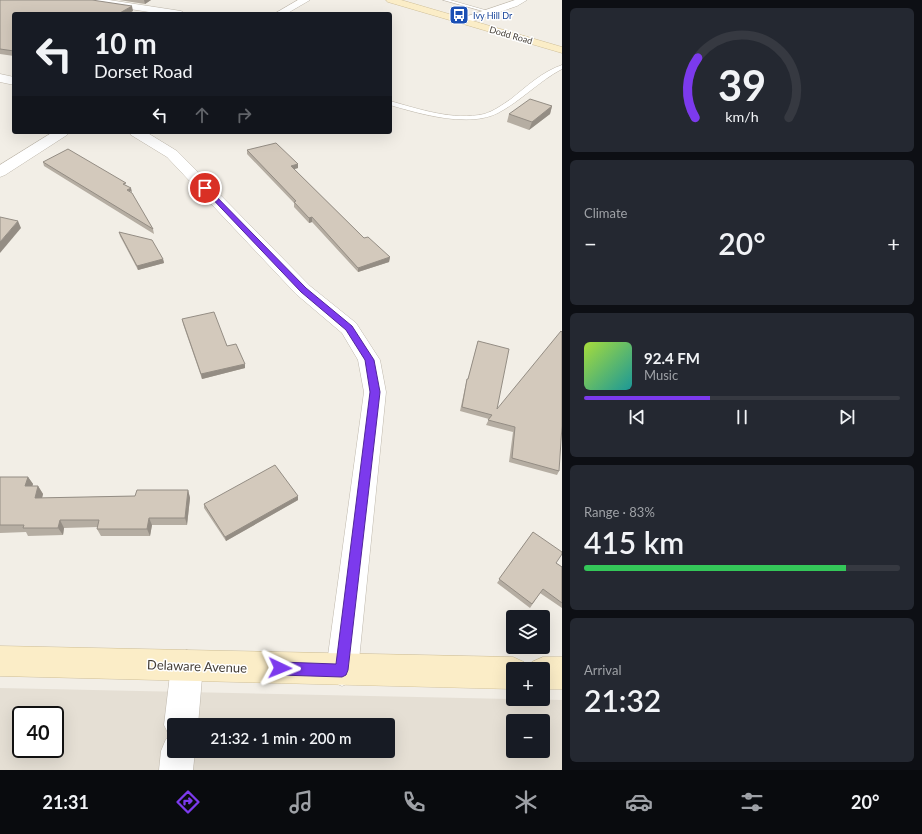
<!DOCTYPE html>
<html lang="en">
<head>
<meta charset="utf-8">
<style>
  body { margin:0; font-family:Lato,sans-serif; background:#242831; color:#f1f3f6; height:100vh; display:flex; flex-direction:column; font-size:15px; white-space:nowrap }
  * { box-sizing:border-box; margin:0 }
  p { font-size:13px; color:#9ea1a6 }
  .icon { flex:none; width:22px; height:22px; fill:none; stroke:currentColor; stroke-width:2; stroke-linecap:round; stroke-linejoin:round }
  .map { position:relative; flex:1; overflow:hidden }
  .drawer { display:flex; flex-direction:column; gap:8px; padding:8px; background:#0d0f14; width:360px }
  .drawer>* { flex:none }
  .banner { position:absolute; left:12px; top:12px; width:380px; height:122px; border-radius:4px; box-shadow:0 4px 16px #0002; background:#171b24; color:#f1f3f6; overflow:hidden }
  .controls { position:absolute; left:506px; top:610px; display:grid; gap:8px }
  .controls a { display:grid; place-items:center; width:44px; height:44px; border-radius:4px; background:#171b24; box-shadow:0 4px 16px #0002; font-size:20px }
  .speed { position:absolute; left:12px; top:706px; display:flex; gap:8px; font-size:20px; font-weight:700; text-align:center }
  .speed>* { display:grid; place-content:center; width:52px; height:52px; border-radius:50%; background:#171b24; box-shadow:0 4px 16px #0002; line-height:1 }
  .speed .limit { border:2px solid #111; border-radius:6px; background:#fff; color:#111 }
  .pin { position:absolute; display:grid; place-items:center; width:34px; height:34px; color:#fff; margin:-17px; border:2px solid #fff; border-radius:50%; box-shadow:0 1px 4px #0007 }
  .me { position:absolute; width:44px; margin:-22px; rotate:92deg; stroke-linejoin:round; filter:drop-shadow(0 0 3px #0008) }
  .turn { display:flex; align-items:center; gap:14px; height:84px; padding:0 16px; font-size:18px }
  .turn .icon { width:52px; height:52px; stroke-width:2.5 }
  .turn b { display:block; font-size:28px; line-height:34px }
  .lanes { display:flex; align-items:center; height:38px; padding:0 16px; background:#0003; justify-content:center; gap:20px; direction:ltr }
  .lanes .off { opacity:.35 }
  .big { font-size:30px; font-weight:600; line-height:1.1 }
  .drawer .tile { flex:1; display:flex; flex-direction:column; justify-content:center; gap:6px; min-width:0; padding:0 14px; border-radius:6px; background:#242831 }
  .drawer .dial { align-items:center; gap:0 }
  .dial svg { height:104px; overflow:visible; fill:none; stroke:#363941; stroke-width:7; stroke-linecap:round; text-anchor:middle }
  .dial text { fill:#f1f3f6; stroke:none }
  .song { display:flex; align-items:center; gap:12px }
  .cover { width:48px; height:48px; border-radius:6px; background:linear-gradient(135deg,hsl(80 70% 55%),hsl(180 70% 35%)) }
  .played { height:4px; border-radius:2px; background:linear-gradient(90deg,#7c3aed 40%,#363941 40%) }
  .keys { display:flex; justify-content:space-around; direction:ltr }
  .heat { display:flex; justify-content:space-between; align-items:center; font-size:22px; direction:ltr }
  .charge { height:6px; border-radius:3px; background:linear-gradient(90deg,#34c759 83%,#363941 0) }
  .trip { position:absolute; left:167px; top:718px; width:228px; height:40px; border-radius:4px; background:#171b24; box-shadow:0 4px 16px #0002; font-weight:600; line-height:40px; text-align:center }
  .tabs { display:flex; height:64px; justify-content:space-around; align-items:center; background:#090b0e; color:#9ea1a6 }
  .tabs .icon { width:28px; height:28px }
  .tabs .on { color:#7c3aed }
  .tabs b { font-size:18px; color:#f1f3f6 }
  main { display:flex; flex:1; min-height:0 }
  .map>svg:first-child { display:block }
  .residential { fill:#e5dfd4; fill-rule:evenodd }
  .lines { fill:none; stroke-linecap:round; stroke-linejoin:round }
  .lane-casing { stroke:#bfb8ac; stroke-width:1 }
  .street-casing { stroke:#bfb8ac; stroke-width:1 }
  .secondary-casing { stroke:#cfbf98; stroke-width:1 }
  .lane { fill:#fff; fill-rule:evenodd }
  .street { fill:#fff; fill-rule:evenodd }
  .secondary { fill:#fbedc7; fill-rule:evenodd }
  .wall { fill:#b5ada2 }
  .shaded-wall { fill:#948d84 }
  .building { fill:#d3c9bc; stroke:#948d84 }
  .route { fill:#7c3aed; stroke:#51269a }
  .labels { text-anchor:middle; dominant-baseline:central; stroke-width:3; stroke-linejoin:round; paint-order:stroke }
  .far-transit-label { font-size:9px; fill:#164399; stroke:#fff; text-anchor:start }
  .far-street-label { font-size:9px; fill:#443e36; stroke:#fff }
  .near-street-label { font-size:13px; fill:#443e36; stroke:#fff }
</style>
</head>
<body>
<main>
<div class="map">
<svg width="562" height="770" viewBox="0 0 562 770">
  <rect width="100%" height="100%" fill="#f2eee6"/>
  <!-- residential -->
  <path class="residential" d="M0 688 562 700V770H0ZM21 715H55V749H21ZM513 721H543V751H513ZM174 725H388V751H174Z"/>
  <g class="lines">
    <defs>
      <g id="lane">
        <polygon points="443,0 450,0 492,12 490,13"/>
        <path d="M562 65V69C539 81 521 101 498 113 469 128 420 114 390 105V101C419 109 454 121 484 114 494 111 502 105 511 99 526 87 543 71 562 65Z"/>
      </g>
      <g id="street">
        <polygon points="86,0 109,0 181,11 186,14 162,14 91,3"/>
        <polygon points="298,0 310,0 286,14 274,14"/>
        <polygon points="515,0 527,0 517,6 467,23 463,24 458,21 459,19"/>
        <polygon points="0,74 14,77 14,85 0,82"/>
        <polygon points="53,132 69,132 67,135 5,175 0,177 0,165"/>
        <polygon points="129,132 146,132 177,151 310,286 356,323 380,360 386,392 358,670 353,681 342,686 331,681 326,670 364,392 358,360 342,333 296,294 167,157 131,135"/>
        <polygon points="187,650 198,655 203,666 198,725 174,725 174,751 195,751 193,770 159,770 161,751 166,739 170,737 164,725 171,666 176,655"/>
      </g>
      <g id="secondary">
        <polygon points="386,0 401,0 562,47 562,53 388,2"/>
        <polygon points="0,646 513,657 524,662 527,669 513,669 513,689 0,676"/>
        <polygon points="543,657 562,657 562,689 543,689 543,669 529,669 532,662"/>
      </g>
    </defs>
    <!-- lane casing -->
    <use href="#lane" class="lane-casing"/>
    <!-- street casing -->
    <use href="#street" class="street-casing"/>
    <!-- secondary casing -->
    <use href="#secondary" class="secondary-casing"/>
    <!-- lane -->
    <use href="#lane" class="lane"/>
    <!-- street -->
    <use href="#street" class="street"/>
    <!-- secondary -->
    <use href="#secondary" class="secondary"/>
  </g>
  <!-- wall -->
  <g class="wall">
    <polygon points="0,0 133,11 14,14 14,56 0,54"/>
    <polygon points="119,0 151,0 145,4"/>
    <polygon points="552,106 550,114 529,130 507,122 509,114"/>
    <polygon points="247,150 298,164 298,168 294,169 364,238 390,257 389,262 358,272 312,222 309,223 294,207 294,203 247,154"/>
    <polygon points="43,162 126,185 153,229 154,234 44,166"/>
    <polygon points="119,232 163,259 164,263 138,270 120,236"/>
    <polygon points="182,319 227,346 245,368 202,379 183,324"/>
    <polygon points="478,341 497,409 559,471 557,475 509,462 513,432 486,425 489,419 460,411 466,383 467,379 468,379"/>
    <polygon points="0,477 28,477 33,484 32,486 38,486 43,494 42,498 135,496 188,490 190,498 187,525 152,525 150,536 101,536 97,529 98,527 64,528 63,535 28,536 26,532 0,533"/>
    <polygon points="298,500 226,541 204,508 204,504"/>
    <polygon points="533,532 556,563 562,567 562,608 540,593 530,608 497,583"/>
  </g>
  <!-- shaded-wall -->
  <g class="shaded-wall">
    <polygon points="144,0 151,0 145,4"/>
    <polygon points="132,6 133,11 128,14 118,14"/>
    <polygon points="552,106 550,114 529,130 532,122"/>
    <polygon points="298,164 298,168 291,170 291,166"/>
    <polygon points="131,188 132,192 127,190"/>
    <polygon points="312,217 312,222 309,223 309,218"/>
    <polygon points="18,221 21,228 0,253 0,242"/>
    <polygon points="390,257 389,262 358,272 358,268"/>
    <polygon points="163,259 164,263 138,270 137,266"/>
    <polygon points="245,364 245,368 202,379 201,374"/>
    <polygon points="28,477 33,484 30,494 25,486"/>
    <polygon points="38,486 43,494 40,506 35,498"/>
    <polygon points="188,490 190,498 187,525 185,518"/>
    <polygon points="298,496 298,500 226,541 225,537"/>
    <polygon points="149,518 152,525 150,536 147,529"/>
    <polygon points="60,520 64,528 63,535 58,528"/>
  </g>
  <!-- building -->
  <g class="building">
    <polygon points="0,0 92,0 132,6 118,14 14,14 14,51 0,49"/>
    <polygon points="530,99 552,106 532,122 509,114"/>
    <polygon points="276,143 298,164 291,166 364,238 368,237 390,257 358,268 312,217 309,218 294,202 296,201 247,150"/>
    <polygon points="68,149 126,183 123,184 131,188 127,190 132,193 153,229 43,162"/>
    <polygon points="0,217 18,221 0,242"/>
    <polygon points="119,232 152,240 163,259 137,266"/>
    <polygon points="214,312 227,346 236,344 245,364 201,374 182,319"/>
    <polygon points="561,331 562,332 562,426 559,471 512,458 515,427 488,420 492,415 462,407 467,379 468,379 478,341 509,349 497,409"/>
    <polygon points="275,465 298,496 225,537 204,504"/>
    <polygon points="0,477 28,477 25,486 38,486 35,498 135,496 137,490 188,490 185,518 149,518 147,529 97,529 99,520 60,520 58,528 23,528 24,525 0,525"/>
    <polygon points="533,532 562,552 562,554 556,563 562,567 562,603 543,589 532,604 499,579"/>
  </g>
  <!-- route -->
  <polygon class="route" points="203,187 207,187 306,288 352,326 374,360 380,392 348,670 346,675 342,677 280,675 275,673 274,668 275,664 280,662 336,664 370,392 365,360 346,330 301,292 203,189"/>
  <!-- icons -->
  <defs>
    <symbol id="bus-square" viewBox="-11 -11 22 22"><rect x="-9" y="-9" width="18" height="18" rx="4" fill="#1a4fb4" stroke="#fff"/><path d="M-5-6H5V4H4V6H2V4H-2V6H-4V4H-5ZM-3.5-4V0h7V-4ZM-3.5 1.2v1.5H-2V1.2ZM2 1.2v1.5H3.5V1.2Z" fill="#fff"/></symbol>
  </defs>
  <g fill-rule="evenodd">
    <use href="#bus-square" x="448" y="4" width="22" height="22"/>
  </g>
  <g class="labels">
    <!-- far-transit labels -->
    <g class="far-transit-label">
      <text x="473" y="15">Ivy Hill Dr</text>
    </g>
    <!-- far-street labels -->
    <g class="far-street-label">
      <text transform="translate(511 35) rotate(16)">Dodd Road</text>
    </g>
    <!-- near-street labels -->
    <g class="near-street-label">
      <text transform="translate(197 666) rotate(2)">Delaware Avenue</text>
    </g>
  </g>
</svg>
<div class="controls">
<a><svg class="icon" aria-label="layers" viewBox="0 0 24 24"><path d="M12 4l9 5-9 5-9-5zM3 14l9 5 9-5"/></svg></a>
<a>+</a>
<a>−</a>
</div>
<div class="speed"><div class="limit">40</div></div>
<div class="pin" style="left:205px;top:188px;background:#d93025"><svg class="icon" aria-label="arrive" viewBox="0 0 24 24"><path d="M6 21V4h12l-3 4 3 4H6"/></svg></div>
<svg class="me" style="left:280px;top:668px" viewBox="-20 -20 40 40"><path d="M0-17L14 15 0 8-14 15z" fill="#7c3aed" stroke="#fff" stroke-width="4"/></svg>
<div class="trip">21:32 · 1 min · 200 m</div>
<div class="banner">
<div class="turn"><svg class="icon" aria-label="left" viewBox="0 0 24 24"><path d="M17 20v-9H6M10 6l-5 5 5 5"/></svg><div><b>10 m</b>Dorset Road</div></div>
<div class="lanes"><svg class="icon" aria-label="left" viewBox="0 0 24 24"><path d="M17 20v-9H6M10 6l-5 5 5 5"/></svg><svg class="icon off" aria-label="ahead" viewBox="0 0 24 24"><path d="M12 20V5M6 11l6-6 6 6"/></svg><svg class="icon off" aria-label="right" viewBox="0 0 24 24"><path d="M7 20v-9h11M14 6l5 5-5 5"/></svg></div>
</div>
</div>
<section class="drawer">
<div class="tile dial"><svg viewBox="0 0 100 80">
<path d="M14 69A42 42 0 1 1 86 69"/>
<path d="M14 69A42 42 0 0 1 16 23" stroke="#7c3aed"/>
<text x="50" y="56" font-size="32" font-weight="700">39</text>
<text x="50" y="72" font-size="11">km/h</text>
</svg></div>
<div class="tile"><p>Climate</p>
<div class="heat"><a>−</a><b class="big">20°</b><a>+</a></div>
</div>
<div class="tile">
<div class="song"><i class="cover"></i><div><b>92.4 FM</b><p>Music</p></div></div>
<div class="played"></div>
<div class="keys"><svg class="icon" aria-label="previous" viewBox="0 0 24 24"><path d="M18 5L8 12l10 7zM5 5v14"/></svg><svg class="icon" aria-label="pause" viewBox="0 0 24 24"><path d="M8 5v14M16 5v14"/></svg><svg class="icon" aria-label="next" viewBox="0 0 24 24"><path d="M6 5l10 7-10 7zM19 5v14"/></svg></div>
</div>
<div class="tile"><p>Range · 83%</p><b class="big">415 km</b><div class="charge"></div></div>
<div class="tile"><p>Arrival</p><b class="big">21:32</b></div>
</section>
</main>
<nav class="tabs">
<b>21:31</b>
<svg class="icon on" aria-label="directions" viewBox="0 0 24 24"><path d="M12 3l9 9-9 9-9-9zM9 14v-3h6M13 9l2 2-2 2"/></svg>
<svg class="icon" aria-label="music" viewBox="0 0 24 24"><path d="M9 18V5l10-2v13"/><circle cx="6" cy="18" r="3"/><circle cx="16" cy="16" r="3"/></svg>
<svg class="icon" aria-label="phone" viewBox="0 0 24 24"><path d="M5 4h4l2 5-3 2q2 4 5 5l2-3 5 2v4C11 20 4 13 5 4z"/></svg>
<svg class="icon" aria-label="climate" viewBox="0 0 24 24"><path d="M12 3v18M4 7l16 10M4 17L20 7"/></svg>
<svg class="icon" aria-label="car" viewBox="0 0 24 24"><path d="M5 17H2v-5l4-1 3-4h7l3 4 3 1v5h-3M9 17h6M6 11h13"/><circle cx="7" cy="17" r="2"/><circle cx="17" cy="17" r="2"/></svg>
<svg class="icon" aria-label="filters" viewBox="0 0 24 24"><path d="M4 7h16M4 17h16"/><circle cx="9" cy="7" r="2"/><circle cx="15" cy="17" r="2"/></svg>
<b>20°</b>
</nav>
</body>
</html>
